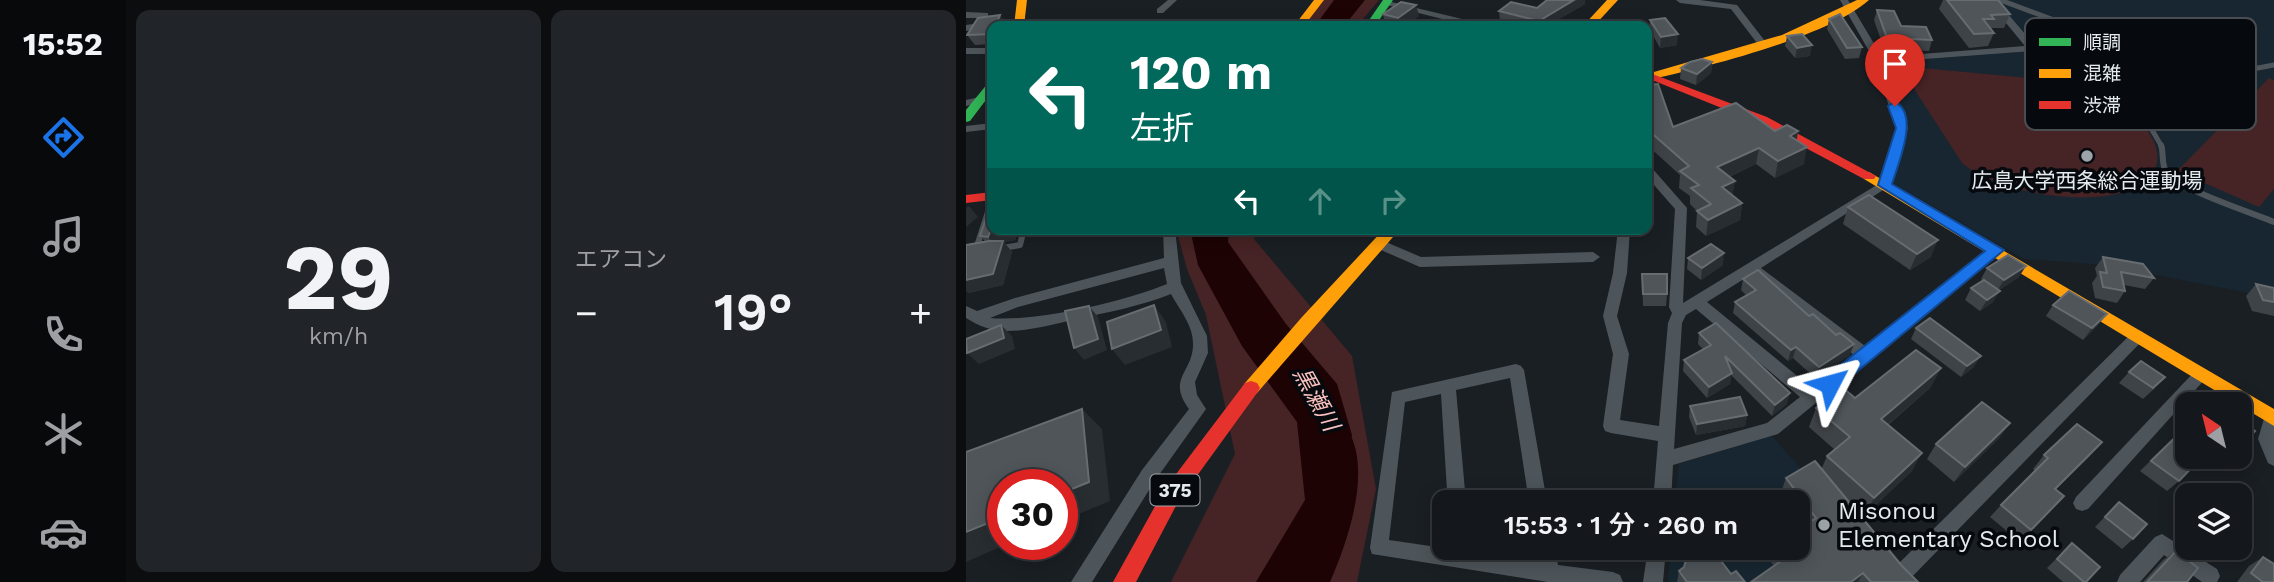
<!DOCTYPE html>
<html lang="ja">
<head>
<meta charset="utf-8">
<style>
  body { margin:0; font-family:"Work Sans","Noto Sans JP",sans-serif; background:#212428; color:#f1f3f6; height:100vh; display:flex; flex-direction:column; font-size:26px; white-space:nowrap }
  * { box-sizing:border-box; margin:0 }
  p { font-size:23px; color:#9d9fa3 }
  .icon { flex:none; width:38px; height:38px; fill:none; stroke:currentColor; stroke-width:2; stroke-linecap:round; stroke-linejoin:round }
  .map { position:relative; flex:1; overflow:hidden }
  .details { display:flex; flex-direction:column; gap:10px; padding:10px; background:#0b0d0f; width:840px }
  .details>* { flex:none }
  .hud { position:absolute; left:21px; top:21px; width:665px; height:214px; border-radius:14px; box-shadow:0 4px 18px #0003,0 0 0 2px #33363a; background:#00695c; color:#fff; overflow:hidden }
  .needle { width:46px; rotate:325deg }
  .buttons { position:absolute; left:1209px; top:392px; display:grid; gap:14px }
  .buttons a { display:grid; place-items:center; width:77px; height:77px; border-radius:14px; background:#14171b; box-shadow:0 4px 18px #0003,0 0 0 2px #33363a; font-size:35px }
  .speed { position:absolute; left:21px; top:469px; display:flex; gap:14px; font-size:35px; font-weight:700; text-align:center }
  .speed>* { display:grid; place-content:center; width:91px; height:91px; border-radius:50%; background:#14171b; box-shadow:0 4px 18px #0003,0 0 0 2px #33363a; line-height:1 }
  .speed .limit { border:10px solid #d22; background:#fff; color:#111 }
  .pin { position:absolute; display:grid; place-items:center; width:60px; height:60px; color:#fff; margin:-72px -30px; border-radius:50% 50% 50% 0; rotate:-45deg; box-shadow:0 0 7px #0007 }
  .pin .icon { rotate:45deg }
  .me { position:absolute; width:77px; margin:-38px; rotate:51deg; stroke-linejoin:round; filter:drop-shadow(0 0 5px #0008) }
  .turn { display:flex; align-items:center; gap:24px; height:147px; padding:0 28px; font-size:32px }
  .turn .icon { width:91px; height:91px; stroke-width:2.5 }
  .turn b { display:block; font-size:49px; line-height:60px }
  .lanes { display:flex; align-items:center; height:66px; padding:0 28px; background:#0003; justify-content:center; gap:35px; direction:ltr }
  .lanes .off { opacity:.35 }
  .big { font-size:52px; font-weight:600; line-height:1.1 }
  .details .tile { flex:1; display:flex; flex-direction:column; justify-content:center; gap:10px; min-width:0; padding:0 24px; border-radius:14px; background:#212428 }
  .details .dial { align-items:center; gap:0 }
  .dial b { font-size:91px; line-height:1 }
  .heat { display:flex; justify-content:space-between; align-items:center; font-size:38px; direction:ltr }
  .details .tiles { flex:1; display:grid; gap:10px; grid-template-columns:repeat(2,1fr) }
  .trip { position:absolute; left:466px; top:490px; width:378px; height:70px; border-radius:14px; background:#14171b; box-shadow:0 4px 18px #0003,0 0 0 2px #33363a; font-weight:600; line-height:70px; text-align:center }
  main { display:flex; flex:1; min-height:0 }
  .tab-bar { display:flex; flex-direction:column; width:126px; justify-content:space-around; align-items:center; background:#08090b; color:#9d9fa3 }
  .tab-bar .icon { width:49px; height:49px }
  .tab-bar .on { color:#1a73e8 }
  .tab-bar b { font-size:32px; color:#f1f3f6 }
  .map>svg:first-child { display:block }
  .built { fill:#172630 }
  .green { fill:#462324 }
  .water { fill:#1d0304 }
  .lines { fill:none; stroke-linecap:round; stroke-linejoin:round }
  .river { fill:#1d0304; fill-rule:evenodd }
  .lane-far1 { stroke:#4e555a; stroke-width:5 }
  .lane { stroke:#4e555a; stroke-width:6 }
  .street { fill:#4e555a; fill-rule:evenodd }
  .fast { fill:#30b455; fill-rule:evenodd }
  .slow { fill:#ff9f0a; fill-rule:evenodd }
  .jam { fill:#e5322d; fill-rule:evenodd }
  .wall { fill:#3e4347 }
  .shaded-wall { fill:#282d31 }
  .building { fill:#4f5559; stroke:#676c71; stroke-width:2 }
  .route { fill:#1a73e8; stroke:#114b97; stroke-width:2 }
  .poi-dot { fill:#9da4a9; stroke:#06090d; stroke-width:2.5 }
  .labels { text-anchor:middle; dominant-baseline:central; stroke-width:7; stroke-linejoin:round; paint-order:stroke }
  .shield { fill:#06090d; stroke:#a1a7ac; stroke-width:2 }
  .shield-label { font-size:19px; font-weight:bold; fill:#e4ebf0 }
  .poi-label { font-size:21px; fill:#e4ebf0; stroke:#06090d }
  .water-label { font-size:23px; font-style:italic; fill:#f9c0bd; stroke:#06090d }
  .near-poi-label { font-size:24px; fill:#e4ebf0; stroke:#06090d; text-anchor:start }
  .key { fill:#06090d; stroke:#494d51; stroke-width:2 }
  .key-label { font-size:19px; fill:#e4ebf0 }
</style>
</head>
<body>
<main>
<nav class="tab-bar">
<b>15:52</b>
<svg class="icon on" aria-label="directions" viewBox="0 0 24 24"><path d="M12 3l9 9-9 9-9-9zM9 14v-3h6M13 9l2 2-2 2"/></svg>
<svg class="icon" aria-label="music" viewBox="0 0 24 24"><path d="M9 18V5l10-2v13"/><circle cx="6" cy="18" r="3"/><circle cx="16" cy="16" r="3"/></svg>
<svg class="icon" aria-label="phone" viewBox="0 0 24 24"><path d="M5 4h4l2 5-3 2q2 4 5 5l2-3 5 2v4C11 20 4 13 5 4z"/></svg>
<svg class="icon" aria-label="climate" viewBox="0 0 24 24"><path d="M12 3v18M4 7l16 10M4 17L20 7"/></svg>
<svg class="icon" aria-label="car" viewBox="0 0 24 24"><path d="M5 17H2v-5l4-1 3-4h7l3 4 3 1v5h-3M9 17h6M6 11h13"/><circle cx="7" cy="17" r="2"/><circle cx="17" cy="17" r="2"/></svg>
</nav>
<section class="details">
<div class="tiles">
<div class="tile dial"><b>29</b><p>km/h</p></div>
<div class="tile"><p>エアコン</p>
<div class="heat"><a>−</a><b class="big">19°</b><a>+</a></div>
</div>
</div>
</section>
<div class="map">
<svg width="1308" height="582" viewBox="0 0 1308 582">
  <rect width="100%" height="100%" fill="#1a1f24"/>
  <!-- built -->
  <g class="built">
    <polygon points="1030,0 1308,0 1308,298 1140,265 1058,259 926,182 942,130 919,63 1069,49"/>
    <polygon points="805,435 915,559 935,582 702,582 705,548 831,548 831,502 709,502 713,464"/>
  </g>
  <!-- green -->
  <g class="green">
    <polygon points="352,0 413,0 391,26 332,26"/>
    <polygon points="1211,60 1218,61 1284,85 1236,131 1161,101"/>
    <path d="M956 68 1104 82C1118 86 1131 89 1144 97 1171 112 1216 157 1175 184 1134 211 1032 194 996 163L941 78Z"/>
    <polygon points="1303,78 1308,80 1308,189 1293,207 1211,171"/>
    <polygon points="210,229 289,229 288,239 386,356 410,489 391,582 205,582 269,454 240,315 221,269"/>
  </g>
  <!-- water -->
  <g class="water">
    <polygon points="368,0 399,0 378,26 349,26"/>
    <polygon points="224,229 263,229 262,242 320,324 371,384 386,435 360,549 348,582 290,582 339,500 331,422 276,346 232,265"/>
  </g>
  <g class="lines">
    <!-- river -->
    <path class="river" d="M374 432 385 436C404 477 381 543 364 582H328C340 554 352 527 356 497 359 477 355 454 363 436Z"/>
    <!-- lane-far1 -->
    <g class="lane-far1">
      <polyline points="1034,0 1172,51 1174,55 1142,81 1140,88 1182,123 1196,147"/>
      <polyline points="1167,48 1292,68 1308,65"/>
    </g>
    <!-- lane -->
    <g class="lane">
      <path d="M1195 145C1198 153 1195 164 1200 171 1213 190 1284 212 1308 222"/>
      <polyline points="11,246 24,206 21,197"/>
      <polyline points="37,248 54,245 58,229"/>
    </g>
    <!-- street -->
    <g class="street">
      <polygon points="202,0 211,0 197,13 191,13 191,9"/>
      <polygon points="417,0 517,24 519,26 504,26 417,4"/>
      <polygon points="710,0 734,0 771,5 802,45 794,47 765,9 714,3"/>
      <path d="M874 0H882L916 57 1059 46 1021 0H1030L1071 48 1066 51 919 62 942 128 925 185 795 268 899 346 1025 247H1035L1037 250 812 434 707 465 705 502H687L692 441 645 433 639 431 637 426 647 354 637 316 647 273 652 229H664L661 273 651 316 663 354 654 420 693 426 702 323 706 313 703 307 709 209 681 177V166L685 167 721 208 717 303 914 183 930 128 908 60ZM786 274 787 275 888 355 846 388 741 302ZM730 309 834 397 801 423 708 449 716 323 720 315Z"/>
      <polygon points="0,12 22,13 23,25 0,31 0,25 14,23 14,18 0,18"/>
      <rect x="0" y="48" width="26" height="6"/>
      <polygon points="14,97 18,98 18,102 0,106 0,100"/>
      <polygon points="26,123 26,129 0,132 0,126"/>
      <path d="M197 229H209L215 283 241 336 242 353 229 382 231 395 240 409 188 482 126 582H105L176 470 223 409C200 378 228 372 227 343 227 325 213 309 205 294 175 306 143 312 111 319 88 324 64 331 41 331 25 331 13 326 0 318V306L11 311 49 298 198 258ZM198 268 201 284C157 302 71 322 24 318L52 307Z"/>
      <polygon points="413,239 455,257 627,252 634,257 627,262 454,267 408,247 406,244 408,241"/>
      <polygon points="1172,330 1177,332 1179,336 1177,340 941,582 926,582 923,577 926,570 1167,332"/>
      <polygon points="550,364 555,366 558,370 581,502 563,502 544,378 490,390 499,491 496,497 490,499 484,497 481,491 475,394 439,402 423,540 573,562 571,548 589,548 592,565 647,572 654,575 657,582 582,582 406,554 404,548 426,392"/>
      <polygon points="1235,368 1240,370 1243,374 1240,378 1122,509 1116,511 1110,509 1107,503 1110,497 1230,370"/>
      <polygon points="1306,410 1308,411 1308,466 1302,463 1292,439 1300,412"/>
      <polygon points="1196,534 1251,569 1254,576 1251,582 1236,582 1198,555 1174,582 1151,582 1154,575 1189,537"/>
      <polygon points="682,548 700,548 697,582 677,582"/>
    </g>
    <!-- fast -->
    <g class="fast">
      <polygon points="417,0 427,0 409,26 399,26"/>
      <polygon points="26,82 26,92 4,121 0,122 0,110 22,83"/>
    </g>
    <!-- slow -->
    <g class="slow">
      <polygon points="51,0 61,0 58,26 48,26"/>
      <polygon points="348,0 358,0 338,26 328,26"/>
      <polygon points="641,0 652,0 628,26 617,26"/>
      <path d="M891 0H903C862 37 737 68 681 80V74L816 35Z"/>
      <polygon points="903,172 1308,409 1308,426 898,179 898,173"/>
      <polygon points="418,229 434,229 291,393 285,395 279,393 276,388 279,383 336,317"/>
    </g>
    <!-- jam -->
    <g class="jam">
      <polygon points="681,72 801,117 910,176 908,179 898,179 793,123 681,78"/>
      <polygon points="26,192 26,200 0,203 0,195"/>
      <polygon points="285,381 291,383 294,388 291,393 212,502 170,582 147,582 198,490 279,383"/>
    </g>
  </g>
  <!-- wall -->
  <g class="wall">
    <polygon points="581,0 619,0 619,4 581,26 556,26 534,21 533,11 571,8"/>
    <polygon points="977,0 981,0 1044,14 1038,28 1025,28 1028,33 1022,46 1003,48 973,9"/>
    <polygon points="911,10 935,26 966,40 963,51 918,49 908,20"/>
    <polygon points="417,14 453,16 437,26 428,26 419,24"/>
    <polygon points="34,15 41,26 26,26 26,44 9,45 1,35"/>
    <polygon points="863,19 896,47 893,58 879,59 861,29"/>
    <polygon points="684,20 711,45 694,48 684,30"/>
    <polygon points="821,36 844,56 829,58 819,46"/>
    <polygon points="746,62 745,73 730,85 714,79 715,68"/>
    <polygon points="681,85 707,127 809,131 832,131 831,140 838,164 809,178 790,164 763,177 769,181 766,196 776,203 774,220 740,236 730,227 731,211 724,204 724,196 713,188 714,175 681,145"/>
    <polygon points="882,207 965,257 944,270 877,224"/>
    <polygon points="26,229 53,229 49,240 38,242 46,252 37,285 2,293 19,241 14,236"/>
    <polygon points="1137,257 1188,278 1179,289 1158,285 1159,291 1151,303 1129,298 1126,283 1131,276 1129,268"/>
    <polygon points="722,258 757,265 735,280 721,269"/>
    <polygon points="1021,268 1053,277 1033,290 1027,302 1014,311 999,300 1005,288 1017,281 1015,279"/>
    <polygon points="676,274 701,294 700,306 677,306"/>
    <polygon points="777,279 884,355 849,378 827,358 822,361 767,313 769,302 781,296 775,290"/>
    <polygon points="1290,284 1308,288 1308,316 1286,311 1280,296"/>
    <polygon points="1087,305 1132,325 1117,340 1080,316"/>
    <polygon points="950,328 1008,367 995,377 945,339"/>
    <polygon points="733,333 821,404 806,416 765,375 764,384 741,398 717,371 718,360 737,349 732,344"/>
    <polygon points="975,368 964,388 922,425 946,471 899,515 878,497 936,566 952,582 785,582 808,566 794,548 831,548 836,528 831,522 831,502 817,502 813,498 820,478 855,470 861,456 869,450 843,427 850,408 889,398"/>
    <polygon points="1163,372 1189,388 1177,399 1153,383"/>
    <polygon points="724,406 781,415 779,426 730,435 723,417"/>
    <polygon points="1044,423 1033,438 988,482 961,459 970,444"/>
    <polygon points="1220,426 1213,481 1201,491 1174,471"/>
    <polygon points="1078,455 1124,456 1090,489 1098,496 1054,542 1024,517 1035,505 1069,471 1067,469"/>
    <polygon points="1153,502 1167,539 1156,549 1129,527"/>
    <polygon points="1222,532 1222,545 1215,540"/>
    <polygon points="1106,543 1120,582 1097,582 1081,568"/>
    <polygon points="1225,548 1263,548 1258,553 1245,562"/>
    <polygon points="1210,551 1221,582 1177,582 1197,560"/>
    <polygon points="1297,557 1308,582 1271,582 1283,566"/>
    <polygon points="713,571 765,574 779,582 711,582"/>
  </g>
  <!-- shaded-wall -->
  <g class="shaded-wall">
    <polygon points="608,0 619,0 619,4 581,26 573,26 573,21"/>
    <polygon points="450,5 453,16 437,26 434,26 432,18"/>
    <polygon points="34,15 41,26 34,26 31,22"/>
    <polygon points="712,34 711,45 694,48 695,37"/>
    <polygon points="846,45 844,56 829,58 831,48"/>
    <polygon points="746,62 745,73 730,85 731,74"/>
    <polygon points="832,131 829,147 824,136"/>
    <polygon points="841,147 838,164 809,178 812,161"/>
    <polygon points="793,148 790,164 749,183 751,167"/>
    <polygon points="769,181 766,197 756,187"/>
    <polygon points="776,203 774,220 740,236 742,220"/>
    <polygon points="3,206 12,217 0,227 0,208"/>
    <polygon points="37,229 53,229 49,240 38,242 46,252 37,285 2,293 0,291 0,280 31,249 22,237 24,232"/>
    <polygon points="972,240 965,257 944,270 951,254"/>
    <polygon points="758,253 757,265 735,280 736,268"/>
    <polygon points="1060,266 1053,277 1031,291 1038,280"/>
    <polygon points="1034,291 1027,302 1014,311 1021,300"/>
    <polygon points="188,305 200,322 206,347 159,365 146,349"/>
    <polygon points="123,306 132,317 141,350 118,360 108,348"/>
    <polygon points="1141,314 1132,325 1117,340 1126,328"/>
    <polygon points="35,325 46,336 49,349 13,364 1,353"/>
    <polygon points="888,344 884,355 849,378 853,367"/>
    <polygon points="830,347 827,358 822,361 825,350"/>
    <polygon points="1015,356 1008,367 995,377 1001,366"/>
    <polygon points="975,368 964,388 906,438 915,419"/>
    <polygon points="766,373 764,384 741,398 743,387"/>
    <polygon points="824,393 821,404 806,416 809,405"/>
    <polygon points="116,409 136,429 144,501 96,521 96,493"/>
    <polygon points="781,415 779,426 730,435 731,424"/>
    <polygon points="1044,423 1033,438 988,482 999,467"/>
    <polygon points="1136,442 1124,456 1077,502 1089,489"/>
    <polygon points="956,453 946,471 899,515 908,498"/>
    <polygon points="37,517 37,544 41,544 0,562 0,532"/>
    <polygon points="897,573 892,582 885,582"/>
  </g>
  <!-- building -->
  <g class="building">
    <polygon points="581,0 608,0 573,21 533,11 545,2 571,8"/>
    <polygon points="981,0 1032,0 1044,14 1025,15 1028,19 1017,19 1028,33 1008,34"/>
    <polygon points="435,2 450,5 432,18 417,14"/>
    <polygon points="911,10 928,11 935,26 960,27 966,40 921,38"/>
    <polygon points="874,14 896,47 881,48 863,19"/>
    <polygon points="34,15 31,22 37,21 34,26 26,26 26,34 1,35 12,18"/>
    <polygon points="699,18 712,34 695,37 684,20"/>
    <polygon points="836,34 846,45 831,48 821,36"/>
    <polygon points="736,59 746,62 731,74 715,68 724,62"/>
    <polygon points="692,84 707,127 770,103 809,131 821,125 832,131 824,136 841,147 812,161 793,148 751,167 769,181 756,187 776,203 742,220 731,211 745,204 725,188 733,185 714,171 723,166 681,129 681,85"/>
    <polygon points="903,195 972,240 951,254 882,207"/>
    <polygon points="26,212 26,229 37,229 24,232 22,237 14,236 22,213"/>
    <polygon points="23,241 37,241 27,274 0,280 0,245"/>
    <polygon points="745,244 758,253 736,268 722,258"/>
    <polygon points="1042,255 1060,266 1038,280 1021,268"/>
    <polygon points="1137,257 1177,264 1188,278 1155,272 1159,291 1137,287 1134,272 1141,273"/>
    <polygon points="792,270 843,316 847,314 870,335 874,333 888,344 853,367 830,347 825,350 769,302 790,290 777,279"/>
    <polygon points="676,274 701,274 701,294 677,294"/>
    <polygon points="1018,280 1034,291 1021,300 1005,288"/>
    <polygon points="1290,284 1308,288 1308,302 1297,300"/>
    <polygon points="1103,291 1141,314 1126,328 1087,305"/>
    <polygon points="188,305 195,330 146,349 141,322"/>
    <polygon points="123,306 132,339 108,348 99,311"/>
    <polygon points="964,318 1015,356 1001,366 950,328"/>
    <polygon points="750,323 824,393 809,405 759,356 766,373 743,387 718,360 745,345 733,333"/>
    <polygon points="35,325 38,338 1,353 0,339"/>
    <polygon points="950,350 975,368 915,419 956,453 908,498 861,456 884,437 850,408 876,387 889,398"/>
    <polygon points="1175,361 1199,377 1187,388 1163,372"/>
    <polygon points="774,397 781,415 731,424 724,406"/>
    <polygon points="1016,402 1044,423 999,467 970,444"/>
    <polygon points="116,409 123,482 96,493 96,485 37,485 37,517 0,532 0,452"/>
    <polygon points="1274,421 1289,431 1278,444 1274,441"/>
    <polygon points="1111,424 1136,442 1089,489 1098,496 1065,530 1035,505 1082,458 1078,455"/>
    <polygon points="1221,426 1222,427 1222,457 1236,457 1213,481 1185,461"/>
    <polygon points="849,461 936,566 952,582 905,582 897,573 885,582 785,582 822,556 815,548 831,548 831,531 850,518 820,478"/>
    <polygon points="650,497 672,501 672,502 649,502"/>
    <polygon points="1153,502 1181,524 1167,539 1139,517"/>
    <polygon points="1106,543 1134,567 1120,582 1118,582 1091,559"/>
    <polygon points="738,548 745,548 765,574 770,571 779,582 721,582 713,571 718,567 720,560"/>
    <polygon points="1251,548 1263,548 1258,553"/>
    <polygon points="1210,551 1232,568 1221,582 1181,582"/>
    <polygon points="1297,557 1308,564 1308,582 1297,582 1285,573"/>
  </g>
  <!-- route -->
  <path class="route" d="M929 102C954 114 932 164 926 184L1038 250 870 389 864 391 858 389 855 384 858 378 1019 251 912 185 930 128 922 106Z"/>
  <!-- markers -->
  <g class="poi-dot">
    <circle cx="1121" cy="156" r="7"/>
    <circle cx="858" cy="525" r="7"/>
  </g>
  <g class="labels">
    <!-- shield labels -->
    <rect class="shield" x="184.5" y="474.5" width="49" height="31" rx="5"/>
    <g class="shield-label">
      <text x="209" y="490">375</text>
    </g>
    <!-- poi labels -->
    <g class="poi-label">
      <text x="1121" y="180">広島大学西条総合運動場</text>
    </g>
    <!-- water labels -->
    <g class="water-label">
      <text transform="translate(350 399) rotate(61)">黒瀬川</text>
    </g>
    <!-- near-poi labels -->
    <g class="near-poi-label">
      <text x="872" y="511">Misonou<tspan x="872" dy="28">Elementary School</tspan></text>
    </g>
  </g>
  <!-- legend -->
  <rect x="1059" y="18" width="231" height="112" rx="10" class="key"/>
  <rect x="1073" y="38" width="32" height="8" fill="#30b455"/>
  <rect x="1073" y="69" width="32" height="9" fill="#ff9f0a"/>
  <rect x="1073" y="101" width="32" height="8" fill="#e5322d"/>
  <g class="key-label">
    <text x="1117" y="49">順調</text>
    <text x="1117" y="80">混雑</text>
    <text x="1117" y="112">渋滞</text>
  </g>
</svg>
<div class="buttons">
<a><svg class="needle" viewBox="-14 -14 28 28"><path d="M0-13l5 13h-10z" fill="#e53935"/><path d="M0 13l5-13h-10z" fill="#9d9fa3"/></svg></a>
<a><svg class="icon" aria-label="layers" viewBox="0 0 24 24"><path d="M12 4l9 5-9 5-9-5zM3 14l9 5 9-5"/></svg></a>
</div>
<div class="speed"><div class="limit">30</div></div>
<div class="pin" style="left:929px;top:106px;background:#d93025"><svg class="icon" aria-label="arrive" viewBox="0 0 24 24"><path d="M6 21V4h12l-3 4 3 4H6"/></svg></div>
<svg class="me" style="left:864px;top:384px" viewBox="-20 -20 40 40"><path d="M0-17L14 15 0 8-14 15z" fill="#1a73e8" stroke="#fff" stroke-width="4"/></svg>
<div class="trip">15:53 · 1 分 · 260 m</div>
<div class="hud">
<div class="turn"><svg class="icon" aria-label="left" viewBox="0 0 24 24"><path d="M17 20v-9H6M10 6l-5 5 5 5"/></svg><div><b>120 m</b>左折</div></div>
<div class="lanes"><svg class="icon" aria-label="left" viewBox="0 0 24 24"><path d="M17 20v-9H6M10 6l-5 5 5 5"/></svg><svg class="icon off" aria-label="ahead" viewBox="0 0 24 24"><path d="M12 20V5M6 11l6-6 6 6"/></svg><svg class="icon off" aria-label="right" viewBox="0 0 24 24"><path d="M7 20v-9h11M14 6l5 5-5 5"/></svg></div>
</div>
</div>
</main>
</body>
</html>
